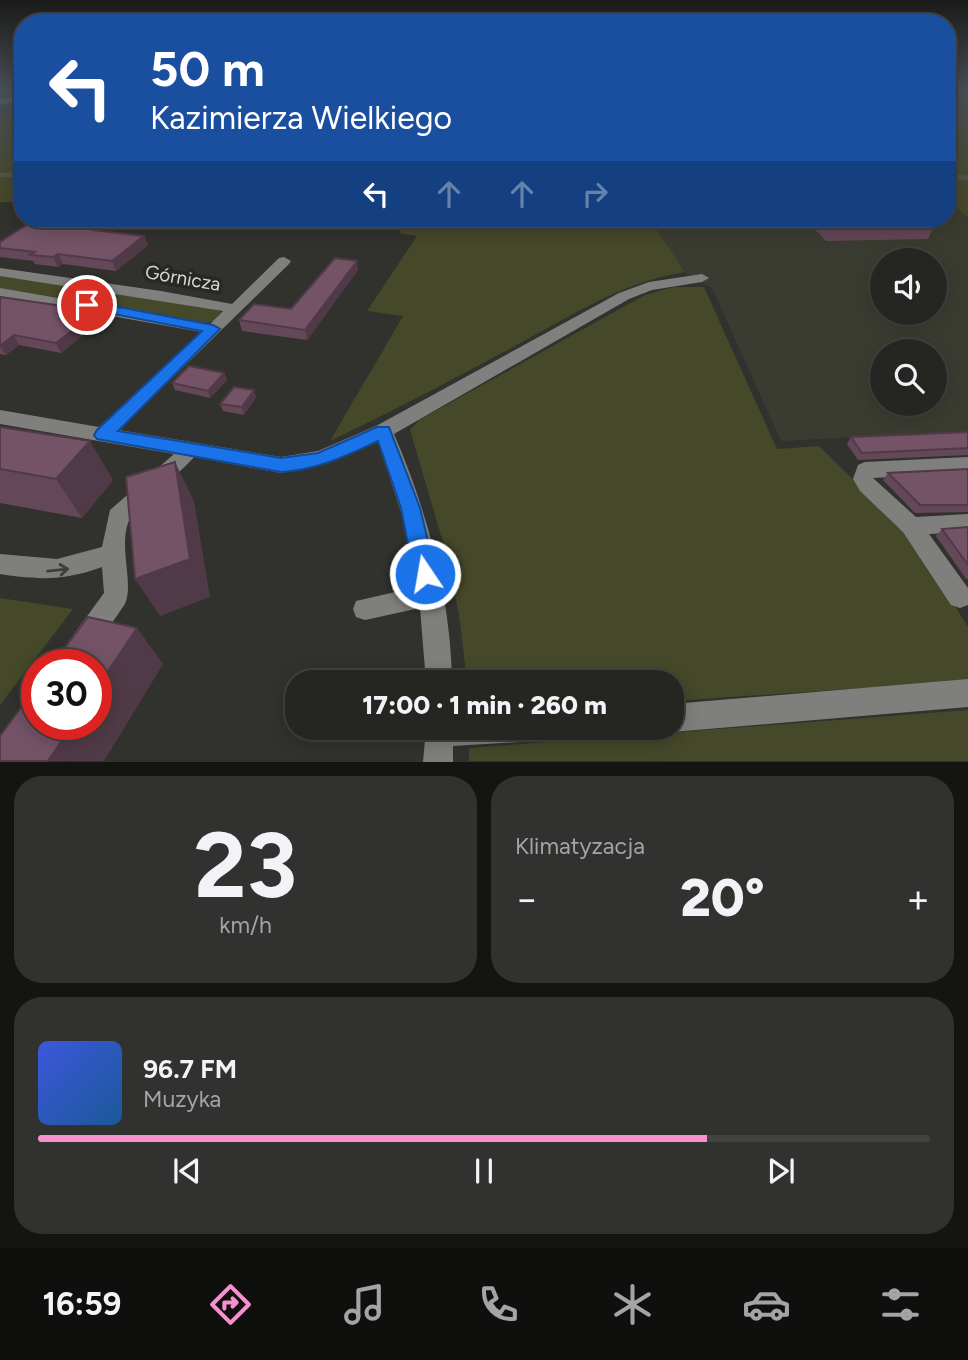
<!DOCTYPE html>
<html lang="pl">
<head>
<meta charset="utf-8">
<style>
  body { margin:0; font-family:Figtree,sans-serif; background:#31322f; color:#f1f3f6; height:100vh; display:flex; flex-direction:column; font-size:26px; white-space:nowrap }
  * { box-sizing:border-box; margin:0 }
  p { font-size:23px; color:#a3a5a5 }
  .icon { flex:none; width:38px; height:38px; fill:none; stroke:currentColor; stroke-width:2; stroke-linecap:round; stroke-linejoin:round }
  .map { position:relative; height:762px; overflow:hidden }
  .drawer { display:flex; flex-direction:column; gap:14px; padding:14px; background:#141513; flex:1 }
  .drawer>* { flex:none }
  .hud { position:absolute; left:14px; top:14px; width:942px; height:214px; border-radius:28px; box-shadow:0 4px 18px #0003,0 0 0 2px #424340; background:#1a4fa0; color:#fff; overflow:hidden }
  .buttons { position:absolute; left:870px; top:248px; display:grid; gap:14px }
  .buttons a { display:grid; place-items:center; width:77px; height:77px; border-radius:50%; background:#252622; box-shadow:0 4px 18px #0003,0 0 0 2px #424340; font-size:35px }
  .speed { position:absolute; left:21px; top:649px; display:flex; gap:14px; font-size:35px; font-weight:700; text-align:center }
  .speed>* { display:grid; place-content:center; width:91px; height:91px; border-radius:50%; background:#252622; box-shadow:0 4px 18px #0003,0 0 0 2px #424340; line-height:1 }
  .speed .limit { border:10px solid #d22; background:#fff; color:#111 }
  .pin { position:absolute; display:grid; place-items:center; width:60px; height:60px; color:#fff; margin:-30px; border:4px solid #fff; border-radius:50%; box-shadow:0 2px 7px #0007 }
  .me { position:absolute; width:77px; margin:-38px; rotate:348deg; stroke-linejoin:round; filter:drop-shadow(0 0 5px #0008) }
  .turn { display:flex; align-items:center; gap:24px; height:147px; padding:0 21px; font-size:32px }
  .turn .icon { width:91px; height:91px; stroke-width:2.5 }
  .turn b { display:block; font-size:49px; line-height:60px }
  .lanes { display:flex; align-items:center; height:66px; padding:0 21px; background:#0003; justify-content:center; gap:35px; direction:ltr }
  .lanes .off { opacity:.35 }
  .big { font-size:52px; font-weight:800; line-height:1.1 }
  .drawer .widget { flex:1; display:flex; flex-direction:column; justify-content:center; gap:10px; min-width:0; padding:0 24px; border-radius:28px; background:#31322f }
  .drawer .dial { align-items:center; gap:0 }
  .dial b { font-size:91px; line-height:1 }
  .song { display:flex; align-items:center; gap:21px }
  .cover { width:84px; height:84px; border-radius:10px; background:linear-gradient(135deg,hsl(230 70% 55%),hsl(210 70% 35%)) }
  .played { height:7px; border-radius:4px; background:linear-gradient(90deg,#f690cf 75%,#424340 75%) }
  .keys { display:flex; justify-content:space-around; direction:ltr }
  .heat { display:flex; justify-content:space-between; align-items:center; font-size:38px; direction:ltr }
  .drawer .tiles { flex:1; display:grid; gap:14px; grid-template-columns:1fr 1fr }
  .widget:last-child { grid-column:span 2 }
  .trip { position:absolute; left:285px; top:670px; width:399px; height:70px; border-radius:28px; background:#252622; box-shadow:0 4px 18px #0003,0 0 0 2px #424340; font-weight:800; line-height:70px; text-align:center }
  .menu { display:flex; height:112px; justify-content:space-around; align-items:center; background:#0f0f0e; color:#a3a5a5 }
  .menu .icon { width:49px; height:49px }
  .menu .current { color:#f690cf }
  .menu b { font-size:32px; color:#f1f3f6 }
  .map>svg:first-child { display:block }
  .built { fill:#3b3c31; fill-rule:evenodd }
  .green { fill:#454829 }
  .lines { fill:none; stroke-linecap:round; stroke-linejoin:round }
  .stream { stroke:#535440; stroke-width:4.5 }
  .minor { fill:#7f7f7d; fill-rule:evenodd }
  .wall { fill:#644758 }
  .shaded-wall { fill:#513a47 }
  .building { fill:#745366; stroke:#513a47; stroke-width:2 }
  .oneway { stroke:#3d3e3a }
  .route { fill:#1a73e8; stroke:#114b97; stroke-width:2 }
  .labels { text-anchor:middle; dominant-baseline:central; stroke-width:7; stroke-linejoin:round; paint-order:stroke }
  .street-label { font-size:19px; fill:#d7d7d4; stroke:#272824 }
</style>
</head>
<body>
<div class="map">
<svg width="968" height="762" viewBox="0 0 968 762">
  <rect width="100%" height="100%" fill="#31322d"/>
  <!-- built -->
  <g class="built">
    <polygon points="0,90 23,90 23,114 0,117"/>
    <path d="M947 190 968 206V431L781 441 712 288 685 272 650 219H947ZM882 261H934V313H882ZM882 352H934V404H882Z"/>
  </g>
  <!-- green -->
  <g class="green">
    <polygon points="947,90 968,90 968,217 947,200"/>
    <polygon points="23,114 23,202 0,202 0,117"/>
    <path d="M352 219H650L685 272C622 282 571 316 515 346 454 379 393 411 330 441L403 316 367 311 417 236 401 234 396 222Z"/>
    <polygon points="0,275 217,309 221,312 213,321 205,323 109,305 0,289"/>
    <polygon points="674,287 704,287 777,449 819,446 897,523 947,593 968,627 968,681 672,701 672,682 467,682 459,614 445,549 410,430 419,420 645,295"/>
    <polygon points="0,598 73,609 0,705"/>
    <polygon points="968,710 968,761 469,761 469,748"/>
  </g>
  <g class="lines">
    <!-- stream -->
    <g class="stream">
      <polyline points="0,175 23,175"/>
      <polyline points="947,175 968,178"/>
    </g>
    <!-- minor -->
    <g class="minor">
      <polygon points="23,94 23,100 0,105 0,99"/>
      <path d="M284 257 291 261 289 264 119 430 281 457 318 451 376 426 619 293 649 282 702 274 709 278 702 282 652 290 629 299 394 434C427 511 451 597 452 682H426L420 608 365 620 356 617 353 609 356 601 417 587 404 521 378 442 328 463 281 473 194 457C182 472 132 511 128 523 119 549 134 584 125 604L83 665H54L58 656 104 593 102 567C64 581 39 580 0 574V554L57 559 102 547 110 510 174 454 0 424V410L99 427 201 332 0 296V288L210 324 223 311 0 276V268L161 291 232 304 279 258Z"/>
      <polygon points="968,457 968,473 873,478 916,517 968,514 968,532 929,534 968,588 968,605 960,608 951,605 903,532 860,491 853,479 858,465 865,462"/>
      <polygon points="968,679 968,707 672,732 662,728 672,728 672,704"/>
      <polygon points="426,728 534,728 530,738 520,742 453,746 453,762 423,762"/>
    </g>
  </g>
  <!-- wall -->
  <g class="wall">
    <polygon points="805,219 935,219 937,220 928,239 826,241"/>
    <polygon points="97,227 98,230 144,236 148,245 116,271 63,264 58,267 35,264 33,261 0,257 0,242"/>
    <polygon points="358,270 307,340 242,331 239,320 291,309"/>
    <polygon points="0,297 101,320 61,353 19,345 6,355 0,354"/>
    <polygon points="224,373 227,380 210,398 175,390 172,383"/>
    <polygon points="256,397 244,415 223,411 220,404"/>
    <polygon points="0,427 113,480 82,518 0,503"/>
    <polygon points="968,432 968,455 858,460 847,444 851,437"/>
    <polygon points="968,469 968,512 915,513 883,480 888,473"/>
    <polygon points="968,527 968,579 966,579 936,536 942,529"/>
  </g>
  <!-- shaded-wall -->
  <g class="shaded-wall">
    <polygon points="144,236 148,245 116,271 112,261"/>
    <polygon points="58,254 63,264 58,267 53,257"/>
    <polygon points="357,261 358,270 307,340 305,330"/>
    <polygon points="97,311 101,320 61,353 56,343"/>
    <polygon points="14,335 19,345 6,355 0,346"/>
    <polygon points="224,373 227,380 210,398 208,391"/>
    <polygon points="254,390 256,397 244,415 242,407"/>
    <polygon points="90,441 113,480 82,518 56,479"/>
    <polygon points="175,462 194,501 210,597 160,616 135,579"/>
    <polygon points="137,628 163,664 104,761 48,761 73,724 96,724 96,689"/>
  </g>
  <!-- building -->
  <g class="building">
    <polygon points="36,219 44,219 97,227 93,230 144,236 112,261 58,254 53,257 30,255 35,252 0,248 0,242"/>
    <polygon points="830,219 935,219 937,220 833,223"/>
    <polygon points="335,258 357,261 305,330 239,320 254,304 291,309"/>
    <polygon points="0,297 97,311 56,343 14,335 0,346"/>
    <polygon points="189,366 224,373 208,391 172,383"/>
    <polygon points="234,387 254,390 242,407 220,404"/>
    <polygon points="0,427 90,441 56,479 0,469"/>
    <polygon points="968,432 968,448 862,453 851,437"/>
    <polygon points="175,462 190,559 135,579 126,477"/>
    <polygon points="968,469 968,505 920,505 888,473"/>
    <polygon points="968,527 968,565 942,529"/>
    <polygon points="88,617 137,628 96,689 96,665 52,665"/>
    <polygon points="37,686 37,724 73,724 48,761 0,761 0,736"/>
  </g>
  <!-- one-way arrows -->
  <defs><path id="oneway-shaft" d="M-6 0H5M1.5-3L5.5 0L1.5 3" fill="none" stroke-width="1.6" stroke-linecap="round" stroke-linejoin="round" transform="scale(1.75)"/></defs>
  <use class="oneway" href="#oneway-shaft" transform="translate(58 570) rotate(-6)"/>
  <!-- sky -->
  <linearGradient id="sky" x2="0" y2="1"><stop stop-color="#1b1c19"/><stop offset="0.46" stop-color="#484f57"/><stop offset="1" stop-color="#484f57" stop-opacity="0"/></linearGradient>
  <rect width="968" height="196" fill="url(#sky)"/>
  <!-- route -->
  <path class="route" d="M87 301 213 325 220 329 118 431 281 458 318 453 377 427H389L420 508 436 574 432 581 425 583 417 581 414 574 401 508 378 441C346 456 317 470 281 472L97 439 94 435 97 430 202 331 82 308V302Z"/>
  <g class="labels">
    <!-- street labels -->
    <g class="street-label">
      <text transform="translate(183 278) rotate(10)">Górnicza</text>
    </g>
  </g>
</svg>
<div class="buttons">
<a><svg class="icon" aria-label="sound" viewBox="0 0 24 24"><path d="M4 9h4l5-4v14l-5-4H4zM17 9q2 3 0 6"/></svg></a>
<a><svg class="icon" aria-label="search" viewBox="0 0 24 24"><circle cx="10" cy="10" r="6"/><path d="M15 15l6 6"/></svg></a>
</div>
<div class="speed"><div class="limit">30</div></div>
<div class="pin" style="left:87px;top:305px;background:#d93025"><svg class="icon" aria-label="arrive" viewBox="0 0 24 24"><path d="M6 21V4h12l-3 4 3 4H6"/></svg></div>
<svg class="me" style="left:425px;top:574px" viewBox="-20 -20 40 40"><circle r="17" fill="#1a73e8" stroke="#fff" stroke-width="3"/><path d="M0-11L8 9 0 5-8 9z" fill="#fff"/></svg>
<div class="trip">17:00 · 1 min · 260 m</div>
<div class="hud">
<div class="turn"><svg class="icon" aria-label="left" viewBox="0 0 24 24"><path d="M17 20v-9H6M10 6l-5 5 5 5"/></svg><div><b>50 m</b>Kazimierza Wielkiego</div></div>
<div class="lanes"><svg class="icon" aria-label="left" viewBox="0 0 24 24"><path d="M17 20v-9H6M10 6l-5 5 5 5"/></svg><svg class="icon off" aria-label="ahead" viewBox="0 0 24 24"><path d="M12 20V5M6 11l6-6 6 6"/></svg><svg class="icon off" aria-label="ahead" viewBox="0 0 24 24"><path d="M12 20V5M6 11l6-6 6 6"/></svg><svg class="icon off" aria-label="right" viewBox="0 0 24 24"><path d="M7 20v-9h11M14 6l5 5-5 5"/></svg></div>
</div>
</div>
<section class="drawer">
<div class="tiles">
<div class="widget dial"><b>23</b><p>km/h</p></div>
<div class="widget"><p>Klimatyzacja</p>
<div class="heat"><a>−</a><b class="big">20°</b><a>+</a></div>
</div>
<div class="widget">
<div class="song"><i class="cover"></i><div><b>96.7 FM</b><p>Muzyka</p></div></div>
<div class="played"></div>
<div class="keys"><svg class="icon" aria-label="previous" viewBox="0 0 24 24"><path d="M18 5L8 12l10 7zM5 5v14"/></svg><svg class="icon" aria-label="pause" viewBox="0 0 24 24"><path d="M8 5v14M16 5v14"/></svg><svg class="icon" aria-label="next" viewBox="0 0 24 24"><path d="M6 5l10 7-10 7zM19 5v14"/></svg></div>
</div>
</div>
</section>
<nav class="menu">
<b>16:59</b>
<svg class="icon current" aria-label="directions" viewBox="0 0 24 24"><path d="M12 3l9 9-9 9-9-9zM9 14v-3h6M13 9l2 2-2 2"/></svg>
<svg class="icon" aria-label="music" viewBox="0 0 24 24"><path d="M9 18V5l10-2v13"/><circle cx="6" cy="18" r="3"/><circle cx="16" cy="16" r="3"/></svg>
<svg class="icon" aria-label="phone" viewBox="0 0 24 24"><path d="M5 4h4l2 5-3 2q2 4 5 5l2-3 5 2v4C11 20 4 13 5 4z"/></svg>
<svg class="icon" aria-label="climate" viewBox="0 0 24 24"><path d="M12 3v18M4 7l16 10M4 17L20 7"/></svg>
<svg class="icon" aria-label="car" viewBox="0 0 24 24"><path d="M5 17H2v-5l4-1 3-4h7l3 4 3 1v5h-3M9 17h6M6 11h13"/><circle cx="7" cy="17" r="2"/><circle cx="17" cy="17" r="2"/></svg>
<svg class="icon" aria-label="filters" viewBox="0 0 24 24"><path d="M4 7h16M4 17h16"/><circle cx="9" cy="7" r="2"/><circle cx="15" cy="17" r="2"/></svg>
</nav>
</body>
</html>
